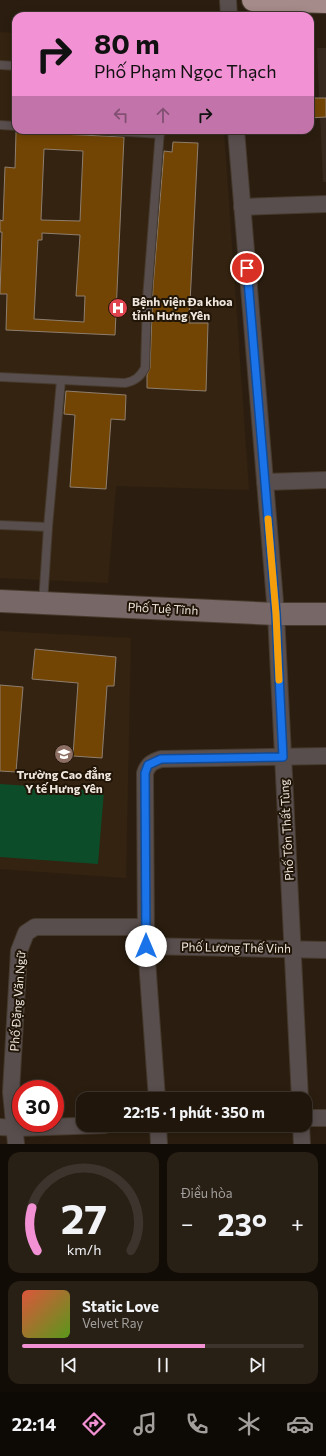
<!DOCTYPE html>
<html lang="vi">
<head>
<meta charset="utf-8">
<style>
  body { margin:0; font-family:Commissioner,sans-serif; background:#281f15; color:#f1f3f6; height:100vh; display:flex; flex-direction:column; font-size:15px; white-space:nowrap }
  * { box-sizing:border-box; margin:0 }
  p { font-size:13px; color:#a29f9d }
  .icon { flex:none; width:22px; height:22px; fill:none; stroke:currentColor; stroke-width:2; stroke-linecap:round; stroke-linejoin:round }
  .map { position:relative; height:1144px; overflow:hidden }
  .side { display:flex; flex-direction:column; gap:8px; padding:8px; background:#120c07; flex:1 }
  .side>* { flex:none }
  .hud { position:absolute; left:12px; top:12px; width:302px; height:122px; border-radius:12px; box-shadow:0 2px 10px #0003,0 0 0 1px #3d352d; background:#f391d5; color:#111; overflow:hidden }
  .speed { position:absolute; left:12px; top:1080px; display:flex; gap:8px; font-size:20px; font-weight:700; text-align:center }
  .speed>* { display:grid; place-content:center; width:52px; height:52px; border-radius:50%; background:#20160c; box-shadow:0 2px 10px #0003,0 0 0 1px #3d352d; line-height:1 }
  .speed .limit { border:6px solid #d22; background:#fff; color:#111 }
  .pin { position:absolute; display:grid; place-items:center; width:34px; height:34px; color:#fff; margin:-17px; border:2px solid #fff; border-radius:50%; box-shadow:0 1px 4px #0007 }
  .me { position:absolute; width:44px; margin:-22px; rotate:0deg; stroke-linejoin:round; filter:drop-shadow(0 0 3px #0008) }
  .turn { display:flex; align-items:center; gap:14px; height:84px; padding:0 16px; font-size:18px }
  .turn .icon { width:52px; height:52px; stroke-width:2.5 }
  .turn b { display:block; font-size:28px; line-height:34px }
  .lanes { display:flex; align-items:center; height:38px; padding:0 16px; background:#0003; justify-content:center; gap:20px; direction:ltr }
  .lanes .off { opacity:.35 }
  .big { font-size:30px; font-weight:700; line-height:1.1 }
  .side .widget { flex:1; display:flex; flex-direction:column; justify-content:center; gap:6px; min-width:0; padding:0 14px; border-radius:12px; background:#281f15 }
  .side .dial { align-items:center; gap:0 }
  .dial svg { height:104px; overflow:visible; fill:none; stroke:#3d352d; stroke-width:7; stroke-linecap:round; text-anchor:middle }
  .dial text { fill:#f1f3f6; stroke:none }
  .song { display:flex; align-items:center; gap:12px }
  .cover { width:48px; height:48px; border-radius:6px; background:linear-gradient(135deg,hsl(10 70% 55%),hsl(90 70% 35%)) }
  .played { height:4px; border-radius:2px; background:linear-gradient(90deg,#f391d5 65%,#3d352d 65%) }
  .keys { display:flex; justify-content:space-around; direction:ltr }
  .heat { display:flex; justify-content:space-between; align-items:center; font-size:22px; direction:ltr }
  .side .tiles { flex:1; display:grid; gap:8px; grid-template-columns:1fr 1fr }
  .widget:last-child { grid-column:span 2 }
  .trip { position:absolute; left:76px; top:1092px; width:236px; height:40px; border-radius:12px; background:#20160c; box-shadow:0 2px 10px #0003,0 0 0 1px #3d352d; font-weight:700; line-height:40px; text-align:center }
  .menu { display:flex; height:64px; justify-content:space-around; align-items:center; background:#0d0905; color:#a29f9d }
  .menu .icon { width:28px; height:28px }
  .menu .active { color:#f391d5 }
  .menu b { font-size:18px; color:#f1f3f6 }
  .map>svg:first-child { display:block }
  .commercial { fill:#37291d }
  .built { fill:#342310 }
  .green { fill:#0d4c29 }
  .building { fill:#724504; stroke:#8e7e6e; fill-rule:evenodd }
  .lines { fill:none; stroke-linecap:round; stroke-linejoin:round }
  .lane-casing { stroke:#463a2d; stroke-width:10 }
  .street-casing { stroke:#463a2d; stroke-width:18 }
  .secondary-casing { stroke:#463a2d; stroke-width:24 }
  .highway-casing { stroke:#463a2d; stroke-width:24 }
  .lane { stroke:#584e4d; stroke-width:8 }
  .street { stroke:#584e4d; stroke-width:16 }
  .secondary { stroke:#776766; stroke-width:22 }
  .highway { stroke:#a58b8a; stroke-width:22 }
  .route-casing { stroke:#114b97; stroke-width:10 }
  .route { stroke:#1a73e8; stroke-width:7 }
  .slow { stroke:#f59e0b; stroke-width:7 }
  .labels { text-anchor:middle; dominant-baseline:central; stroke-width:4; stroke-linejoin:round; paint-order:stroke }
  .poi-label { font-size:12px; font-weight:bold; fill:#efe6dd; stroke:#211508; text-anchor:start }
  .street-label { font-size:12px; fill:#efe6dd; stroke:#211508 }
</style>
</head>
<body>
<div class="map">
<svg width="326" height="1144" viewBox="0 0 326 1144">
  <rect width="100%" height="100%" fill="#2b1e10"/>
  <!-- commercial -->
  <polygon class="commercial" points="317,48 326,48 326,182 323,182"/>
  <!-- built -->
  <g class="built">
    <polygon points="0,32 16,33 16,130 224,130 249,490 116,486 108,583 0,578"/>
    <polygon points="0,631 131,638 126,878 0,869"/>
  </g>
  <!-- green -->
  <polygon class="green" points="0,784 104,791 98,864 0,857"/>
  <!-- building -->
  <g class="building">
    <polygon points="310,98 326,98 326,117 310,118"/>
    <path d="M16 132 124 137 115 335 6 330 7 294H0L2 232H0V220L3 221 5 167 15 168ZM44 149 83 151 80 221 41 220ZM42 233 80 235 76 296H85L84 322 34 319 38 240H42Z"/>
    <polygon points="173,142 198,143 189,323 208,323 206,391 147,388 147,375 150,368 153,287 164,151 172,152"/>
    <polygon points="66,391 126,395 125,420 111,419 106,489 70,487 75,415 64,414"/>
    <polygon points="35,649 116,657 114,686 107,686 102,758 73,756 78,683 32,679"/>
    <polygon points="0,685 23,687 16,772 0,771"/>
  </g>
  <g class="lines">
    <defs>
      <g id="lane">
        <polyline points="0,65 16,66"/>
        <polyline points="0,125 16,126"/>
        <polyline points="96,130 160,134"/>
        <path d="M0 377 125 383C135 381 140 377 145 368L147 299 160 130"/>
        <polyline points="0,525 48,527"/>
        <polyline points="43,603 48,527 61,380"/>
      </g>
      <g id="street">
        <polyline points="228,0 229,16"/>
        <polyline points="236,130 276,614 300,1099"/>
        <polyline points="242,207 326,204"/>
        <polyline points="265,482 326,480"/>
        <polyline points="146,946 326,950"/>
        <path d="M157 1099 146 946 145 773C148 764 152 762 161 759L326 756"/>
        <polyline points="305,1118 326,1118"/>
        <polyline points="158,1125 159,1144"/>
        <polyline points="301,1125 302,1144"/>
        <polyline points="0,1127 18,1128 105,1125"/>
        <polyline points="16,1144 11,1092 19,951 26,933 35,927 146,927"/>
      </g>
      <polyline id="secondary" points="0,601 276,614 326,614"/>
      <polyline id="highway" points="253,0 326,2"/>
    </defs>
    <!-- lane casing -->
    <use href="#lane" class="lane-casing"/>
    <!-- street casing -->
    <use href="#street" class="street-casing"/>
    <!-- secondary casing -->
    <use href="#secondary" class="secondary-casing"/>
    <!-- highway casing -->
    <use href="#highway" class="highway-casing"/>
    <!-- lane -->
    <use href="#lane" class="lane"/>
    <!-- street -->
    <use href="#street" class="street"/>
    <!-- secondary -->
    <use href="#secondary" class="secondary"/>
    <!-- highway -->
    <use href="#highway" class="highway"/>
  </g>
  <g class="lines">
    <defs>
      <polyline id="route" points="146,946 145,773 148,765 161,759 283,757 276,614 247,268"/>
    </defs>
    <!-- route casing -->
    <use href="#route" class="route-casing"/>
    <!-- route -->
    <use href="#route" class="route"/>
    <!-- slow -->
    <polyline class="slow" points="268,519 276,614 279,680"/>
  </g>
  <!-- icons -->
  <defs>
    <symbol id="hospital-disc" viewBox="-11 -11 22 22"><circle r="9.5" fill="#e0444e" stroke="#211508"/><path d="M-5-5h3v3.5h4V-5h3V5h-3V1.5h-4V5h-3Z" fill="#fff"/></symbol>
    <symbol id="university-disc" viewBox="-11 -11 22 22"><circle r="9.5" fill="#8d6e63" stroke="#211508"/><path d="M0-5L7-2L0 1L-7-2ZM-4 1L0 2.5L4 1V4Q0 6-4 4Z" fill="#fff"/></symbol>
  </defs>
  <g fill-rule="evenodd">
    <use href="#hospital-disc" x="107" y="297" width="22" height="22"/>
    <use href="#university-disc" x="53" y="743" width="22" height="22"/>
  </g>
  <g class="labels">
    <!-- poi labels -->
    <g class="poi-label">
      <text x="132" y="301">Bệnh viện Đa khoa<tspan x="132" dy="14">tỉnh Hưng Yên</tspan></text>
      <text x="64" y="774" text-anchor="middle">Trường Cao đẳng<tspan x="64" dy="14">Y tế Hưng Yên</tspan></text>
    </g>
    <!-- street labels -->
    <g class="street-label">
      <text transform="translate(163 608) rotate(3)">Phố Tuệ Tĩnh</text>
      <text transform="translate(286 830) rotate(-93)">Phố Tôn Thất Tùng</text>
      <text transform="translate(236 947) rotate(1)">Phố Lương Thế Vinh</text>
      <text transform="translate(17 1001) rotate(-86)">Phố Đặng Văn Ngữ</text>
    </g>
  </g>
</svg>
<div class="speed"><div class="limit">30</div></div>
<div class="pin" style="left:247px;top:268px;background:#d93025"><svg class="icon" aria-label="arrive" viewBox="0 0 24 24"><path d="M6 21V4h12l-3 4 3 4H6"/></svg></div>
<svg class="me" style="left:146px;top:946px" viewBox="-20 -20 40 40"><circle r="19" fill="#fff"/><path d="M0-13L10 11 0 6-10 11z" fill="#1a73e8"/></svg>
<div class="trip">22:15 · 1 phút · 350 m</div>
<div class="hud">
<div class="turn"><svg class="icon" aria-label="right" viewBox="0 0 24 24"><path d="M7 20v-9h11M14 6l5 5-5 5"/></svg><div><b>80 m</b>Phố Phạm Ngọc Thạch</div></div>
<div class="lanes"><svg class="icon off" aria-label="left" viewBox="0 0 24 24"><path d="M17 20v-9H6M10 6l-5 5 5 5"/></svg><svg class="icon off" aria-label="ahead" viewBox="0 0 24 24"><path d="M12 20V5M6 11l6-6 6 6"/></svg><svg class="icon" aria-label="right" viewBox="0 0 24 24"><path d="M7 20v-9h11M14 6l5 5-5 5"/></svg></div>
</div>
</div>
<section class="side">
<div class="tiles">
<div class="widget dial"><svg viewBox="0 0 100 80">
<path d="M14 69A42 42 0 1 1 86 69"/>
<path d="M14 69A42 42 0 0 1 10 36" stroke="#f391d5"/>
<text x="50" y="56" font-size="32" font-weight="700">27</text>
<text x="50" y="72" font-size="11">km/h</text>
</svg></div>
<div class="widget"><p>Điều hòa</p>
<div class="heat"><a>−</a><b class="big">23°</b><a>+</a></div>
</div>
<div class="widget">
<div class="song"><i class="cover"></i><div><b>Static Love</b><p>Velvet Ray</p></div></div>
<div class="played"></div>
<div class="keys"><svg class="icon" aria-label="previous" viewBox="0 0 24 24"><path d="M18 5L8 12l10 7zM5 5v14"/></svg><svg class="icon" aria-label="pause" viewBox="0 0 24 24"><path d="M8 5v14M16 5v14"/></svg><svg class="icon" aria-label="next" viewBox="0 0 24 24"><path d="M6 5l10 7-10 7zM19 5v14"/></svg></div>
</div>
</div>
</section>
<nav class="menu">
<b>22:14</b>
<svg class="icon active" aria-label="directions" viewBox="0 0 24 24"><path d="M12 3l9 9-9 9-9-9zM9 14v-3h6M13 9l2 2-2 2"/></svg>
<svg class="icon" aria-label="music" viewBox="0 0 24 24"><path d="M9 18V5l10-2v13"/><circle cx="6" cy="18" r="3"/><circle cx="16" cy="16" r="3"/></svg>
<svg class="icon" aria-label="phone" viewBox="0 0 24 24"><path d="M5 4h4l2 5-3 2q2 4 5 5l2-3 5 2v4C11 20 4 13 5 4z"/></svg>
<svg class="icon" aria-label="climate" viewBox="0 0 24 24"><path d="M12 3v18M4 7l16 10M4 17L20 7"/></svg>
<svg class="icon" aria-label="car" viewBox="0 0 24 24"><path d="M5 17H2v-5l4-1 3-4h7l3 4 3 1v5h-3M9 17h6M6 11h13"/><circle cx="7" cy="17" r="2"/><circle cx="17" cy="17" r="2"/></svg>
</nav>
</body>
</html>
